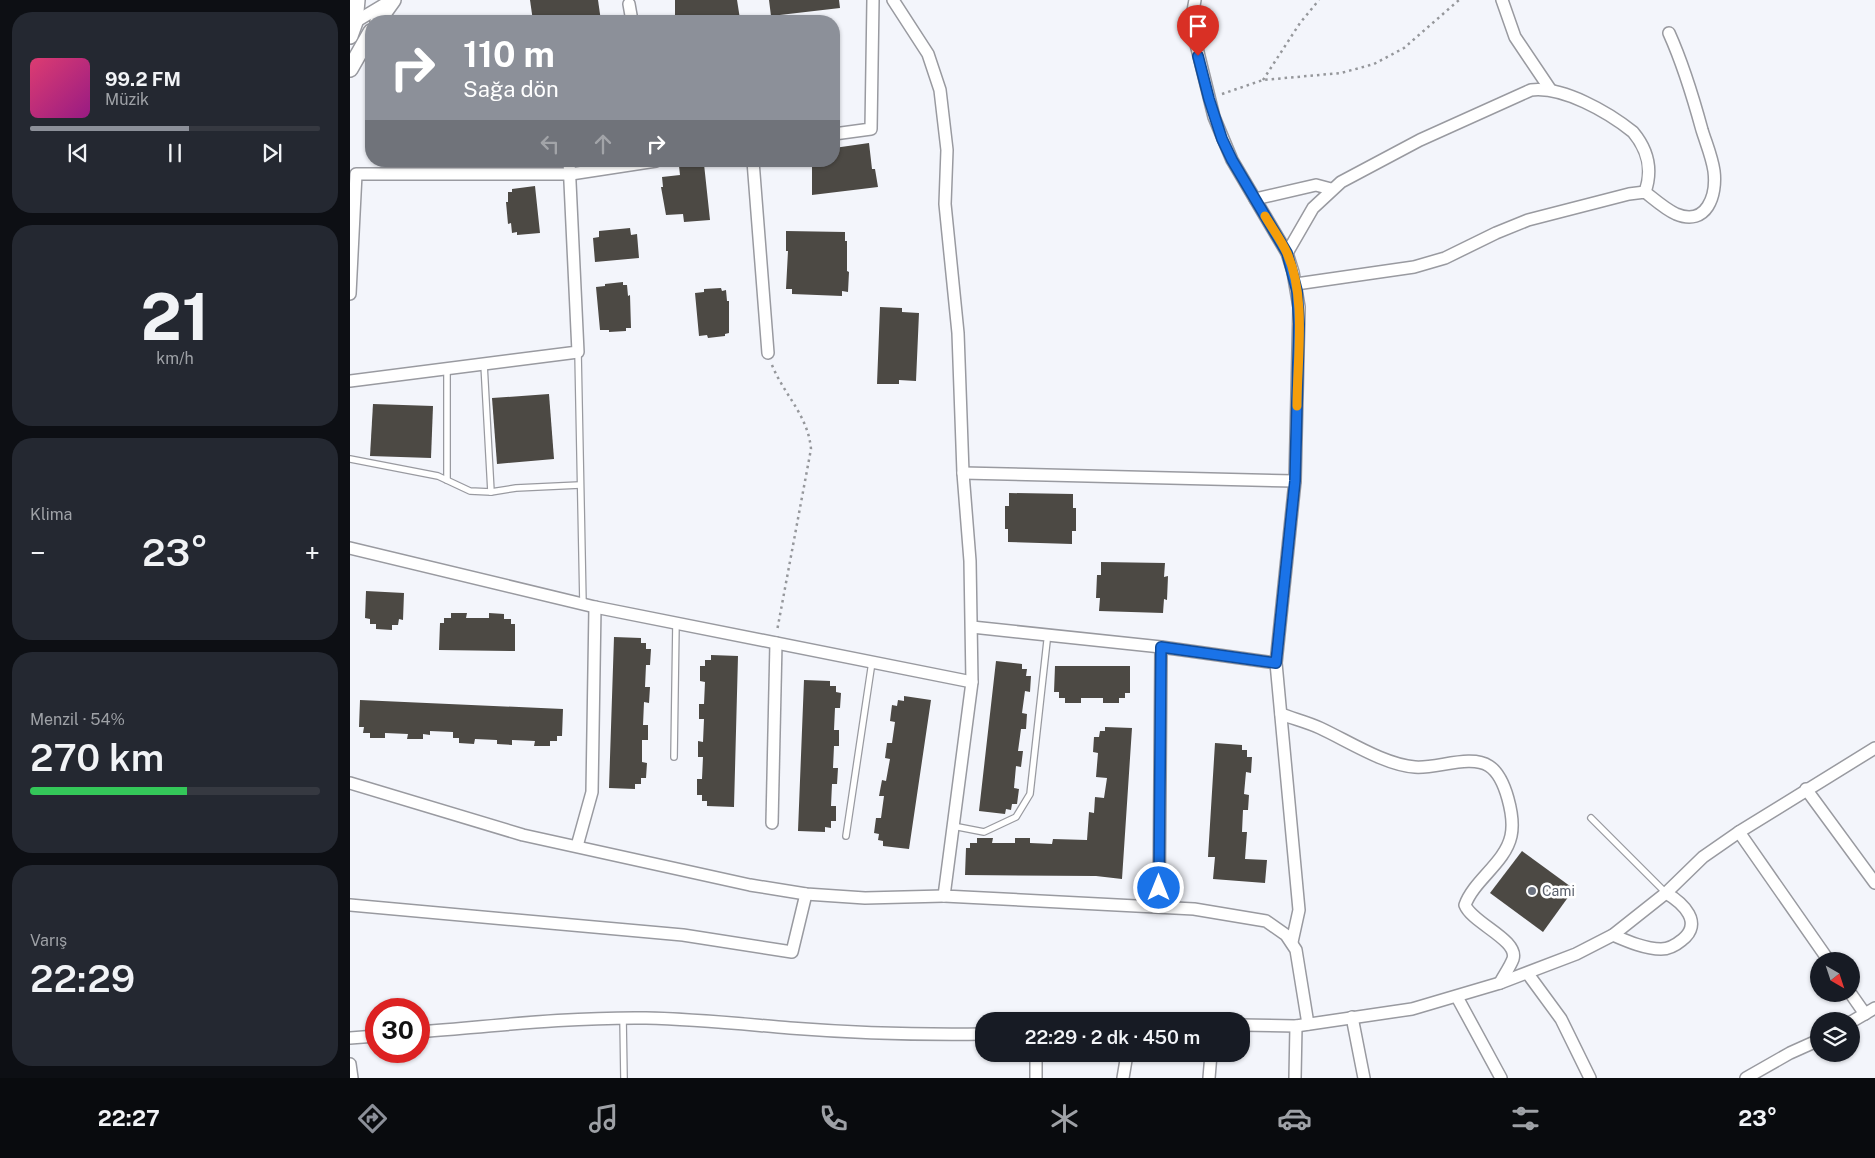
<!DOCTYPE html>
<html lang="tr">
<head>
<meta charset="utf-8">
<style>
  body { margin:0; font-family:"Public Sans",sans-serif; background:#242831; color:#f1f3f6; height:100vh; display:flex; flex-direction:column; font-size:19px; white-space:nowrap }
  * { box-sizing:border-box; margin:0 }
  p { font-size:16px; color:#9ea1a6 }
  .icon { flex:none; width:28px; height:28px; fill:none; stroke:currentColor; stroke-width:2; stroke-linecap:round; stroke-linejoin:round }
  .map { position:relative; flex:1; overflow:hidden }
  .panel { display:flex; flex-direction:column; gap:12px; padding:12px; background:#0d0f14; width:350px }
  .panel>* { flex:none }
  .guide { position:absolute; left:15px; top:15px; width:475px; height:152px; border-radius:20px; box-shadow:0 1px 4px #0004; background:#8c9099; color:#fff; overflow:hidden }
  .needle { width:32px; rotate:141deg }
  .controls { position:absolute; left:1460px; top:952px; display:grid; gap:10px }
  .controls a { display:grid; place-items:center; width:50px; height:50px; border-radius:50%; background:#171b24; box-shadow:0 1px 4px #0004; font-size:25px }
  .speed { position:absolute; left:15px; top:998px; display:flex; gap:10px; font-size:25px; font-weight:700; text-align:center }
  .speed>* { display:grid; place-content:center; width:65px; height:65px; border-radius:50%; background:#171b24; box-shadow:0 1px 4px #0004; line-height:1 }
  .speed .limit { border:8px solid #d22; background:#fff; color:#111 }
  .pin { position:absolute; display:grid; place-items:center; width:42px; height:42px; color:#fff; margin:-51px -21px; border-radius:50% 50% 50% 0; rotate:-45deg; box-shadow:0 0 5px #0007 }
  .pin .icon { rotate:45deg }
  .me { position:absolute; width:55px; margin:-28px; rotate:0deg; stroke-linejoin:round; filter:drop-shadow(0 0 4px #0008) }
  .turn { display:flex; align-items:center; gap:18px; height:105px; padding:0 15px; font-size:22px }
  .turn .icon { width:65px; height:65px; stroke-width:2.5 }
  .turn b { display:block; font-size:35px; line-height:42px }
  .lanes { display:flex; align-items:center; height:48px; padding:0 15px; background:#0003; justify-content:center; gap:25px; direction:ltr }
  .lanes .off { opacity:.35 }
  .big { font-size:38px; font-weight:600; line-height:1.1 }
  .panel .card { flex:1; display:flex; flex-direction:column; justify-content:center; gap:8px; min-width:0; padding:0 18px; border-radius:20px; background:#242831 }
  .panel .dial { align-items:center; gap:0 }
  .dial b { font-size:65px; line-height:1 }
  .song { display:flex; align-items:center; gap:15px }
  .cover { width:60px; height:60px; border-radius:8px; background:linear-gradient(135deg,hsl(340 70% 55%),hsl(310 70% 35%)) }
  .played { height:5px; border-radius:2px; background:linear-gradient(90deg,#8c9099 55%,#363941 55%) }
  .keys { display:flex; justify-content:space-around; direction:ltr }
  .heat { display:flex; justify-content:space-between; align-items:center; font-size:28px; direction:ltr }
  .charge { height:8px; border-radius:4px; background:linear-gradient(90deg,#34c759 54%,#363941 0) }
  .trip { position:absolute; left:625px; top:1012px; width:275px; height:50px; border-radius:20px; background:#171b24; box-shadow:0 1px 4px #0004; font-weight:600; line-height:50px; text-align:center }
  .tab-bar { display:flex; height:80px; justify-content:space-around; align-items:center; background:#090b0e; color:#9ea1a6 }
  .tab-bar .icon { width:35px; height:35px }
  .tab-bar .active { color:#8c9099 }
  .tab-bar b { font-size:22px; color:#f1f3f6 }
  main { display:flex; flex:1; min-height:0 }
  .map>svg:first-child { display:block }
  .building { fill:#4c4944 }
  .lines { fill:none; stroke-linecap:round; stroke-linejoin:round }
  .service-casing { stroke:#999aa0; stroke-width:8 }
  .minor-casing { stroke:#999aa0; stroke-width:14 }
  .tertiary-casing { stroke:#999aa0; stroke-width:18 }
  .path { stroke:#95979b; stroke-width:2.5; stroke-dasharray:2.5 4; stroke-linecap:butt }
  .service { stroke:#fff; stroke-width:5.5 }
  .minor { stroke:#fff; stroke-width:11 }
  .tertiary { stroke:#fff; stroke-width:15 }
  .route-casing { stroke:#114b97; stroke-width:12 }
  .route { stroke:#1a73e8; stroke-width:9 }
  .slow { stroke:#f59e0b; stroke-width:9 }
  .worship-dot { fill:#6b7280; stroke:#fff; stroke-width:2 }
  .labels { text-anchor:middle; dominant-baseline:central; stroke-width:5; stroke-linejoin:round; paint-order:stroke }
  .worship-label { font-size:14px; fill:#5b616d; stroke:#fff; text-anchor:start }
</style>
</head>
<body>
<main>
<section class="panel">
<div class="card">
<div class="song"><i class="cover"></i><div><b>99.2 FM</b><p>Müzik</p></div></div>
<div class="played"></div>
<div class="keys"><svg class="icon" aria-label="previous" viewBox="0 0 24 24"><path d="M18 5L8 12l10 7zM5 5v14"/></svg><svg class="icon" aria-label="pause" viewBox="0 0 24 24"><path d="M8 5v14M16 5v14"/></svg><svg class="icon" aria-label="next" viewBox="0 0 24 24"><path d="M6 5l10 7-10 7zM19 5v14"/></svg></div>
</div>
<div class="card dial"><b>21</b><p>km/h</p></div>
<div class="card"><p>Klima</p>
<div class="heat"><a>−</a><b class="big">23°</b><a>+</a></div>
</div>
<div class="card"><p>Menzil · 54%</p><b class="big">270 km</b><div class="charge"></div></div>
<div class="card"><p>Varış</p><b class="big">22:29</b></div>
</section>
<div class="map">
<svg width="1525" height="1078" viewBox="0 0 1525 1078">
  <rect width="100%" height="100%" fill="#f3f5fb"/>
  <!-- building -->
  <g class="building">
    <polygon points="180,0 248,0 251,21 183,21"/>
    <polygon points="325,0 387,0 390,19 325,21"/>
    <polygon points="419,0 489,0 490,8 421,16"/>
    <polygon points="519,143 522,169 525,169 528,187 462,195 462,161 484,161 484,148"/>
    <polygon points="354,164 360,220 334,222 333,214 316,215 311,187 313,187 312,177 330,175 329,166"/>
    <polygon points="185,186 190,233 167,235 167,232 162,233 161,223 158,224 156,202 158,202 158,192 162,192 162,189"/>
    <polygon points="280,228 281,235 287,234 289,258 245,262 243,238 249,237 249,231"/>
    <polygon points="436,231 495,232 495,241 497,241 497,271 499,272 498,292 492,291 492,296 442,294 442,289 436,289 438,251 436,251"/>
    <polygon points="273,282 273,285 277,285 278,296 280,295 281,328 276,328 276,331 259,332 259,330 250,330 246,287 255,286 255,284"/>
    <polygon points="371,288 372,291 376,290 377,301 379,301 379,333 375,334 375,336 358,338 357,335 349,336 345,293 354,292 354,289"/>
    <polygon points="530,307 552,308 552,312 569,313 566,381 549,380 549,384 527,384"/>
    <polygon points="199,394 204,459 147,464 142,398"/>
    <polygon points="23,404 83,406 81,458 20,456"/>
    <polygon points="659,493 723,494 723,508 726,508 726,531 722,531 722,544 658,542 658,529 655,529 655,506 659,506"/>
    <polygon points="751,562 815,563 814,577 818,576 817,600 814,599 813,613 749,611 750,598 746,598 747,575 751,575"/>
    <polygon points="16,591 54,593 53,620 49,619 48,625 42,625 42,630 26,629 26,624 20,624 20,619 15,618"/>
    <polygon points="101,613 117,613 116,618 139,618 139,613 154,614 154,619 161,619 161,624 165,624 165,651 89,650 90,623 94,623 94,618 101,618"/>
    <polygon points="264,637 291,638 291,643 296,643 296,649 301,649 300,665 296,665 295,687 300,687 299,703 294,702 293,725 298,725 298,740 292,740 292,762 297,763 296,778 291,778 291,784 285,784 285,789 259,788"/>
    <polygon points="361,655 388,656 384,807 357,806 357,801 352,801 352,795 347,795 347,779 352,779 353,757 348,757 348,741 353,742 354,719 349,719 349,704 354,704 355,682 350,681 350,666 355,666 355,660 361,660"/>
    <polygon points="646,661 672,664 672,669 677,669 676,676 681,676 680,692 675,691 672,713 677,714 676,729 671,729 668,751 673,751 671,767 666,766 664,788 669,789 667,804 662,804 661,810 656,809 655,814 629,811"/>
    <polygon points="705,666 780,666 780,693 775,693 775,698 769,698 769,703 753,703 753,698 731,698 731,703 715,703 715,698 709,698 709,692 704,692"/>
    <polygon points="454,680 480,681 480,686 486,686 486,692 491,693 490,708 485,708 484,730 489,730 489,746 484,746 483,768 488,768 487,784 482,784 481,806 486,806 486,821 481,821 481,828 475,827 475,832 448,831"/>
    <polygon points="554,696 581,700 559,849 533,846 533,841 528,840 529,834 524,833 526,818 531,818 534,796 529,796 532,780 536,781 540,759 535,758 537,743 542,743 545,722 540,721 542,705 547,706 548,700 554,701"/>
    <polygon points="10,700 213,709 212,736 207,736 207,741 200,741 200,746 184,746 185,741 162,740 162,745 147,744 147,740 125,739 124,744 109,743 109,738 103,738 103,732 80,731 80,735 73,734 73,739 57,739 58,734 35,733 35,738 20,738 20,733 13,733 14,727 9,727"/>
    <polygon points="755,727 782,728 772,879 746,876 615,875 616,848 620,848 620,843 627,843 627,838 643,838 642,843 665,843 665,838 680,838 680,843 702,844 703,839 737,840 739,812 744,813 745,797 754,798 757,778 746,777 748,753 743,752 744,737 749,737 750,731 755,731"/>
    <polygon points="865,743 892,745 892,750 897,750 897,757 902,757 901,773 896,772 894,794 899,795 898,810 893,810 892,832 897,832 895,859 917,860 915,883 863,879 865,857 858,857"/>
    <polygon points="1172,851 1224,889 1193,932 1140,893"/>
  </g>
  <g class="lines">
    <defs>
      <g id="service">
        <polyline points="228,352 233,604"/>
        <polyline points="134,364 141,492"/>
        <polyline points="97,369 97,480"/>
        <polyline points="0,459 88,476 120,491 141,492 166,488 230,485"/>
        <polyline points="324,757 326,623"/>
        <polyline points="1241,818 1316,893"/>
        <polyline points="603,826 634,832 666,817 680,794 697,641"/>
        <polyline points="496,836 522,662"/>
        <polyline points="273,1018 274,1078"/>
      </g>
      <g id="minor">
        <polyline points="543,0 578,54 590,90 597,150 595,204 608,333 613,473 620,561 622,682 594,896 844,909 916,921 936,935 946,950 958,1024"/>
        <polyline points="845,0 843,11 845,40 864,117 882,160 937,253 943,272 949,307 945,481 926,663 949,910 942,942"/>
        <polyline points="1152,0 1165,37 1200,89"/>
        <polyline points="279,4 282,21"/>
        <polyline points="5,22 40,1"/>
        <polyline points="484,134 521,129 523,0"/>
        <polyline points="403,161 418,353"/>
        <polyline points="905,199 966,185 981,189"/>
        <path d="M937 253 963 208 991 182 1070 140 1181 90C1213 86 1258 112 1283 132 1298 150 1303 169 1295 192"/>
        <path d="M946 284 1064 267 1095 258 1146 233 1178 220 1279 194 1295 192C1304 199 1315 209 1326 214 1357 227 1367 195 1364 171 1362 157 1356 143 1352 130 1343 97 1333 64 1319 33"/>
        <polyline points="0,294 6,174 221,174 306,161"/>
        <polyline points="0,381 228,352 219,161"/>
        <polyline points="613,473 945,481"/>
        <polyline points="0,548 245,607 622,682"/>
        <polyline points="622,627 811,647 926,663"/>
        <path d="M931 714C944 719 957 722 970 728 998 741 1035 765 1065 767 1086 769 1121 754 1139 766 1156 777 1165 818 1161 836 1155 863 1124 880 1115 905 1122 923 1169 940 1163 959 1160 967 1154 975 1150 983"/>
        <polyline points="0,783 173,835 400,885 456,894 515,898 594,896"/>
        <polyline points="1456,789 1525,883"/>
        <polyline points="422,823 426,643"/>
        <polyline points="1389,832 1479,961"/>
        <polyline points="227,846 242,792 245,607"/>
        <polyline points="0,905 333,935 442,952 456,894"/>
        <polyline points="809,907 811,647"/>
        <path d="M1263 935C1277 941 1295 949 1311 949 1319 949 1326 945 1332 940 1354 923 1333 903 1316 893"/>
        <polyline points="1178,974 1211,1019 1240,1078"/>
        <polyline points="1501,994 1515,1014"/>
        <polyline points="1107,997 1151,1078"/>
        <polyline points="1002,1017 1014,1078"/>
        <polyline points="1501,1022 1525,1008"/>
        <polyline points="891,1025 946,1026 1062,1009 1150,983 1226,954 1263,935 1316,893 1353,857 1389,832 1525,748"/>
        <path d="M69 1032C144 1026 220 1017 296 1018 345 1019 392 1024 440 1028 505 1033 569 1035 634 1034"/>
        <polyline points="0,1038 26,1036"/>
        <polyline points="0,1064 2,1078"/>
        <polyline points="686,1078 686,1054"/>
        <polyline points="773,1078 777,1054"/>
        <polyline points="859,1078 861,1054"/>
        <polyline points="945,1078 946,1026"/>
        <polyline points="1396,1078 1440,1053 1469,1040"/>
      </g>
      <g id="tertiary">
        <polyline points="28,21 43,0"/>
        <polyline points="0,36 5,22 7,0"/>
        <polyline points="0,69 21,32"/>
      </g>
    </defs>
    <!-- service casing -->
    <use href="#service" class="service-casing"/>
    <!-- minor casing -->
    <use href="#minor" class="minor-casing"/>
    <!-- tertiary casing -->
    <use href="#tertiary" class="tertiary-casing"/>
    <!-- path -->
    <g class="path">
      <polyline points="913,80 950,23 969,0"/>
      <polyline points="872,94 913,80 991,73 1024,64 1054,48 1109,0"/>
      <path d="M422 365C434 395 458 415 461 449L427 631"/>
    </g>
    <!-- service -->
    <use href="#service" class="service"/>
    <!-- minor -->
    <use href="#minor" class="minor"/>
    <!-- tertiary -->
    <use href="#tertiary" class="tertiary"/>
  </g>
  <g class="lines">
    <defs>
      <polyline id="route" points="809,888 811,647 926,663 945,481 949,324 947,291 937,253 882,160 872,139 859,99 848,56"/>
    </defs>
    <!-- route casing -->
    <use href="#route" class="route-casing"/>
    <!-- route -->
    <use href="#route" class="route"/>
    <!-- slow -->
    <path class="slow" d="M915 216C922 228 931 240 937 253 957 298 947 358 947 406"/>
  </g>
  <!-- markers -->
  <circle class="worship-dot" cx="1182" cy="891" r="5"/>
  <g class="labels">
    <!-- worship labels -->
    <g class="worship-label">
      <text x="1192" y="891">Cami</text>
    </g>
  </g>
</svg>
<div class="controls">
<a><svg class="needle" viewBox="-14 -14 28 28"><path d="M0-13l5 13h-10z" fill="#e53935"/><path d="M0 13l5-13h-10z" fill="#9ea1a6"/></svg></a>
<a><svg class="icon" aria-label="layers" viewBox="0 0 24 24"><path d="M12 4l9 5-9 5-9-5zM3 14l9 5 9-5"/></svg></a>
</div>
<div class="speed"><div class="limit">30</div></div>
<div class="pin" style="left:848px;top:56px;background:#d93025"><svg class="icon" aria-label="arrive" viewBox="0 0 24 24"><path d="M6 21V4h12l-3 4 3 4H6"/></svg></div>
<svg class="me" style="left:809px;top:888px" viewBox="-20 -20 40 40"><circle r="17" fill="#1a73e8" stroke="#fff" stroke-width="3"/><path d="M0-11L8 9 0 5-8 9z" fill="#fff"/></svg>
<div class="trip">22:29 · 2 dk · 450 m</div>
<div class="guide">
<div class="turn"><svg class="icon" aria-label="right" viewBox="0 0 24 24"><path d="M7 20v-9h11M14 6l5 5-5 5"/></svg><div><b>110 m</b>Sağa dön</div></div>
<div class="lanes"><svg class="icon off" aria-label="left" viewBox="0 0 24 24"><path d="M17 20v-9H6M10 6l-5 5 5 5"/></svg><svg class="icon off" aria-label="ahead" viewBox="0 0 24 24"><path d="M12 20V5M6 11l6-6 6 6"/></svg><svg class="icon" aria-label="right" viewBox="0 0 24 24"><path d="M7 20v-9h11M14 6l5 5-5 5"/></svg></div>
</div>
</div>
</main>
<nav class="tab-bar">
<b>22:27</b>
<svg class="icon active" aria-label="directions" viewBox="0 0 24 24"><path d="M12 3l9 9-9 9-9-9zM9 14v-3h6M13 9l2 2-2 2"/></svg>
<svg class="icon" aria-label="music" viewBox="0 0 24 24"><path d="M9 18V5l10-2v13"/><circle cx="6" cy="18" r="3"/><circle cx="16" cy="16" r="3"/></svg>
<svg class="icon" aria-label="phone" viewBox="0 0 24 24"><path d="M5 4h4l2 5-3 2q2 4 5 5l2-3 5 2v4C11 20 4 13 5 4z"/></svg>
<svg class="icon" aria-label="climate" viewBox="0 0 24 24"><path d="M12 3v18M4 7l16 10M4 17L20 7"/></svg>
<svg class="icon" aria-label="car" viewBox="0 0 24 24"><path d="M5 17H2v-5l4-1 3-4h7l3 4 3 1v5h-3M9 17h6M6 11h13"/><circle cx="7" cy="17" r="2"/><circle cx="17" cy="17" r="2"/></svg>
<svg class="icon" aria-label="filters" viewBox="0 0 24 24"><path d="M4 7h16M4 17h16"/><circle cx="9" cy="7" r="2"/><circle cx="15" cy="17" r="2"/></svg>
<b>23°</b>
</nav>
</body>
</html>
